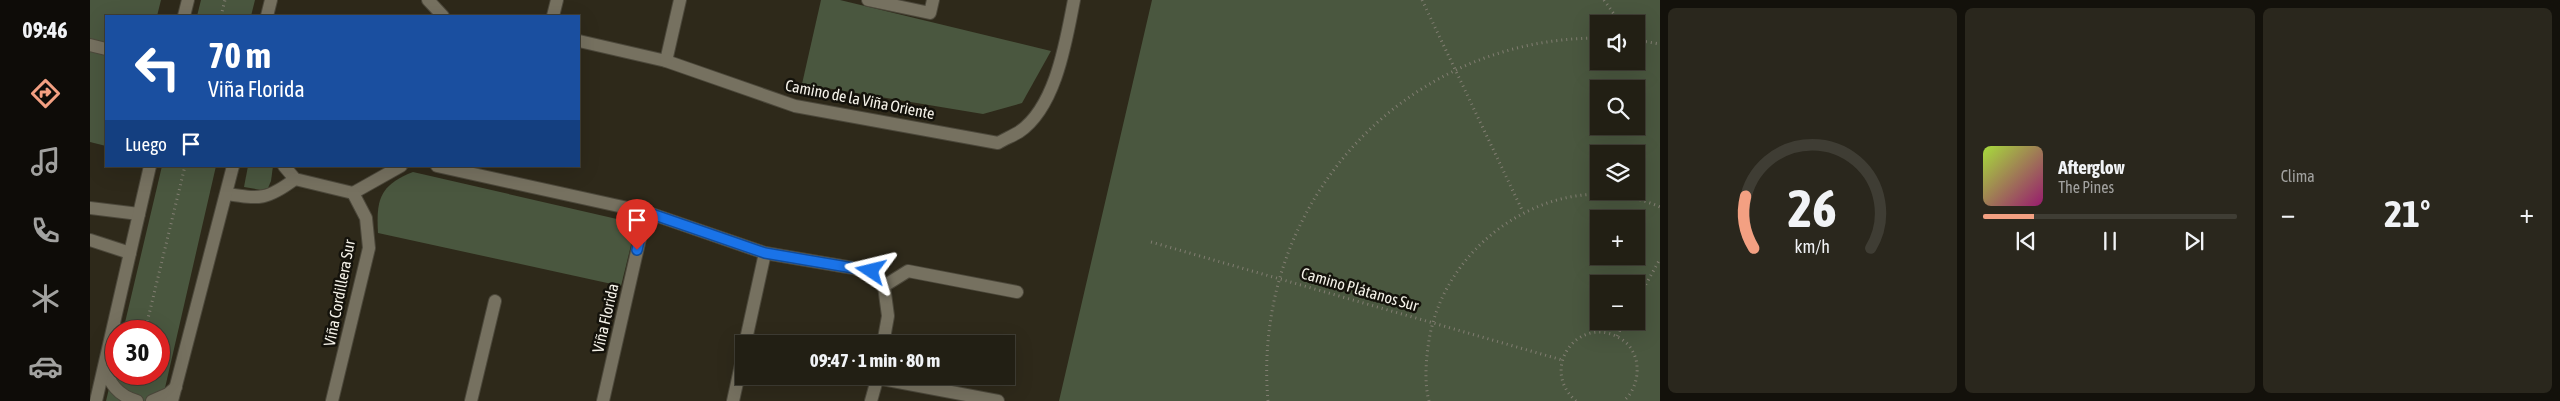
<!DOCTYPE html>
<html lang="es">
<head>
<meta charset="utf-8">
<style>
  body { margin:0; font-family:"Asap Condensed",sans-serif; background:#2a271d; color:#f1f3f6; height:100vh; display:flex; flex-direction:column; font-size:19px; white-space:nowrap }
  * { box-sizing:border-box; margin:0 }
  p { font-size:16px; color:#a2a2a0 }
  .icon { flex:none; width:28px; height:28px; fill:none; stroke:currentColor; stroke-width:2; stroke-linecap:round; stroke-linejoin:round }
  .map { position:relative; flex:1; overflow:hidden }
  .drawer { display:flex; flex-direction:column; gap:8px; padding:8px; background:#13110b; width:900px }
  .drawer>* { flex:none }
  .hud { position:absolute; left:15px; top:15px; width:475px; height:152px; border-radius:0px; box-shadow:0 5px 20px #0002,0 0 0 1px #3f3d34; background:#1a4fa0; color:#fff; overflow:hidden }
  .fabs { position:absolute; left:1500px; top:15px; display:grid; gap:10px }
  .fabs a { display:grid; place-items:center; width:55px; height:55px; border-radius:0px; background:#221f14; box-shadow:0 5px 20px #0002,0 0 0 1px #3f3d34; font-size:25px }
  .speed { position:absolute; left:15px; top:320px; display:flex; gap:10px; font-size:25px; font-weight:700; text-align:center }
  .speed>* { display:grid; place-content:center; width:65px; height:65px; border-radius:50%; background:#221f14; box-shadow:0 5px 20px #0002,0 0 0 1px #3f3d34; line-height:1 }
  .speed .limit { border:8px solid #d22; background:#fff; color:#111 }
  .pin { position:absolute; display:grid; place-items:center; width:42px; height:42px; color:#fff; margin:-51px -21px; border-radius:50% 50% 50% 0; rotate:-45deg; box-shadow:0 0 5px #0007 }
  .pin .icon { rotate:45deg }
  .me { position:absolute; width:55px; margin:-28px; rotate:280deg; stroke-linejoin:round; filter:drop-shadow(0 0 4px #0008) }
  .turn { display:flex; align-items:center; gap:18px; height:105px; padding:0 20px; font-size:22px }
  .turn .icon { width:65px; height:65px; stroke-width:2.5 }
  .turn b { display:block; font-size:35px; line-height:42px }
  .then { display:flex; align-items:center; height:48px; padding:0 20px; background:#0003; gap:10px; font-size:19px }
  .big { font-size:38px; font-weight:700; line-height:1.1 }
  .drawer .tile { flex:1; display:flex; flex-direction:column; justify-content:center; gap:8px; min-width:0; padding:0 18px; border-radius:8px; background:#2a271d }
  .drawer .dial { align-items:center; gap:0 }
  .dial svg { height:130px; overflow:visible; fill:none; stroke:#3f3d34; stroke-width:7; stroke-linecap:round; text-anchor:middle }
  .dial text { fill:#f1f3f6; stroke:none }
  .song { display:flex; align-items:center; gap:15px }
  .cover { width:60px; height:60px; border-radius:8px; background:linear-gradient(135deg,hsl(80 70% 55%),hsl(320 70% 35%)) }
  .played { height:5px; border-radius:2px; background:linear-gradient(90deg,#f3a082 20%,#3f3d34 20%) }
  .keys { display:flex; justify-content:space-around; direction:ltr }
  .heat { display:flex; justify-content:space-between; align-items:center; font-size:28px; direction:ltr }
  .drawer .tiles { flex:1; display:grid; gap:8px; grid-template-columns:repeat(3,1fr) }
  .trip { position:absolute; left:645px; top:335px; width:280px; height:50px; border-radius:0px; background:#221f14; box-shadow:0 5px 20px #0002,0 0 0 1px #3f3d34; font-weight:700; line-height:50px; text-align:center }
  main { display:flex; flex:1; min-height:0 }
  .tabs { display:flex; flex-direction:column; width:90px; justify-content:space-around; align-items:center; background:#0e0c08; color:#a2a2a0 }
  .tabs .icon { width:35px; height:35px }
  .tabs .on { color:#f3a082 }
  .tabs b { font-size:22px; color:#f1f3f6 }
  .map>svg:first-child { display:block }
  .green { fill:#4a573f; fill-rule:evenodd }
  .lines { fill:none; stroke-linecap:round; stroke-linejoin:round }
  .minor-casing { stroke:#4c483b; stroke-width:14 }
  .path { stroke:#827e72; stroke-width:3; stroke-dasharray:1 4; stroke-linecap:butt }
  .minor { stroke:#767160; stroke-width:12 }
  .route-casing { stroke:#114b97; stroke-width:12 }
  .route { stroke:#1a73e8; stroke-width:9 }
  .labels { text-anchor:middle; dominant-baseline:central; stroke-width:5; stroke-linejoin:round; paint-order:stroke }
  .street-label { font-size:16px; fill:#f5f2e9; stroke:#14120b }
</style>
</head>
<body>
<main>
<nav class="tabs">
<b>09:46</b>
<svg class="icon on" aria-label="directions" viewBox="0 0 24 24"><path d="M12 3l9 9-9 9-9-9zM9 14v-3h6M13 9l2 2-2 2"/></svg>
<svg class="icon" aria-label="music" viewBox="0 0 24 24"><path d="M9 18V5l10-2v13"/><circle cx="6" cy="18" r="3"/><circle cx="16" cy="16" r="3"/></svg>
<svg class="icon" aria-label="phone" viewBox="0 0 24 24"><path d="M5 4h4l2 5-3 2q2 4 5 5l2-3 5 2v4C11 20 4 13 5 4z"/></svg>
<svg class="icon" aria-label="climate" viewBox="0 0 24 24"><path d="M12 3v18M4 7l16 10M4 17L20 7"/></svg>
<svg class="icon" aria-label="car" viewBox="0 0 24 24"><path d="M5 17H2v-5l4-1 3-4h7l3 4 3 1v5h-3M9 17h6M6 11h13"/><circle cx="7" cy="17" r="2"/><circle cx="17" cy="17" r="2"/></svg>
</nav>
<div class="map">
<svg width="1570" height="401" viewBox="0 0 1570 401">
  <rect width="100%" height="100%" fill="#2e291a"/>
  <!-- green -->
  <g class="green">
    <polygon points="0,0 71,0 67,16 16,16 16,146 0,142"/>
    <polygon points="111,0 165,0 161,16 107,16"/>
    <polygon points="731,0 750,0 961,51 932,103 893,114 712,84"/>
    <path d="M1062 0H1570V401H969ZM1509 24H1546V61H1509ZM1509 89H1546V126H1509ZM1509 154H1546V191H1509ZM1509 219H1546V256H1509ZM1509 284H1546V321H1509Z"/>
    <polygon points="72,166 126,166 72,401 16,401 26,359 26,374 69,374 69,331 33,331"/>
    <polygon points="158,166 183,166 181,181 178,188 171,190 154,187"/>
    <path d="M323 172 540 222 545 229 531 286 288 233C286 199 290 185 323 172Z"/>
  </g>
  <g class="lines">
    <defs>
      <g id="minor">
        <polyline points="338,0 353,16"/>
        <polyline points="778,0 840,13 843,0"/>
        <polyline points="94,16 98,0"/>
        <polyline points="177,16 181,0"/>
        <polyline points="463,16 467,0"/>
        <path d="M489 41 576 61 705 106 908 143C915 139 922 136 929 132 966 107 976 41 984 0"/>
        <polyline points="0,45 16,49"/>
        <polyline points="576,61 590,0"/>
        <polyline points="194,166 205,179 263,193"/>
        <polyline points="347,166 556,212 675,253 781,271 794,286"/>
        <polyline points="263,193 311,166"/>
        <path d="M137 194C170 199 177 200 205 179"/>
        <polyline points="0,208 49,214"/>
        <polyline points="0,240 40,253"/>
        <polyline points="794,286 818,271 927,292"/>
        <polyline points="655,344 675,253"/>
        <polyline points="793,344 798,316 794,286"/>
        <path d="M16 364C17 383 29 396 47 401"/>
        <polyline points="787,378 908,401"/>
        <polyline points="6,401 60,166"/>
        <polyline points="62,401 78,394 86,387"/>
        <polyline points="82,401 143,166"/>
        <polyline points="242,401 279,248 276,218 263,193"/>
        <polyline points="381,401 405,301"/>
        <polyline points="513,401 556,212"/>
        <polyline points="643,401 654,351"/>
        <polyline points="781,401 788,376"/>
      </g>
    </defs>
    <!-- minor casing -->
    <use href="#minor" class="minor-casing"/>
    <!-- path -->
    <g class="path">
      <polyline points="1332,0 1433,212"/>
      <polyline points="1514,0 1531,24"/>
      <polyline points="131,16 135,0"/>
      <polyline points="1546,40 1570,44"/>
      <polyline points="1061,242 1472,360"/>
      <polyline points="1546,302 1570,259"/>
      <polyline points="55,331 95,166"/>
      <polyline points="1527,336 1535,321"/>
      <path d="M1178 401C1161 206 1312 38 1509 38"/>
      <path d="M1339 401C1334 382 1336 360 1339 340 1356 238 1471 163 1570 207"/>
      <path d="M1486 401C1447 367 1492 310 1534 341 1542 347 1547 358 1547 367 1548 379 1543 394 1533 401"/>
    </g>
    <!-- minor -->
    <use href="#minor" class="minor"/>
  </g>
  <g class="lines">
    <defs>
      <polyline id="route" points="547,250 556,212 675,253 781,271"/>
    </defs>
    <!-- route casing -->
    <use href="#route" class="route-casing"/>
    <!-- route -->
    <use href="#route" class="route"/>
  </g>
  <g class="labels">
    <!-- street labels -->
    <g class="street-label">
      <text transform="translate(770 99) rotate(11)">Camino de la Viña Oriente</text>
      <text transform="translate(1270 289) rotate(16)">Camino Plátanos Sur</text>
      <text transform="translate(249 293) rotate(-79)">Viña Cordillera Sur</text>
      <text transform="translate(515 318) rotate(-77)">Viña Florida</text>
    </g>
  </g>
</svg>
<div class="fabs">
<a><svg class="icon" aria-label="sound" viewBox="0 0 24 24"><path d="M4 9h4l5-4v14l-5-4H4zM17 9q2 3 0 6"/></svg></a>
<a><svg class="icon" aria-label="search" viewBox="0 0 24 24"><circle cx="10" cy="10" r="6"/><path d="M15 15l6 6"/></svg></a>
<a><svg class="icon" aria-label="layers" viewBox="0 0 24 24"><path d="M12 4l9 5-9 5-9-5zM3 14l9 5 9-5"/></svg></a>
<a>+</a>
<a>−</a>
</div>
<div class="speed"><div class="limit">30</div></div>
<div class="pin" style="left:547px;top:250px;background:#d93025"><svg class="icon" aria-label="arrive" viewBox="0 0 24 24"><path d="M6 21V4h12l-3 4 3 4H6"/></svg></div>
<svg class="me" style="left:781px;top:271px" viewBox="-20 -20 40 40"><path d="M0-17L14 15 0 8-14 15z" fill="#1a73e8" stroke="#fff" stroke-width="4"/></svg>
<div class="trip">09:47 · 1 min · 80 m</div>
<div class="hud">
<div class="turn"><svg class="icon" aria-label="left" viewBox="0 0 24 24"><path d="M17 20v-9H6M10 6l-5 5 5 5"/></svg><div><b>70 m</b>Viña Florida</div></div>
<div class="then">Luego<svg class="icon" aria-label="arrive" viewBox="0 0 24 24"><path d="M6 21V4h12l-3 4 3 4H6"/></svg></div>
</div>
</div>
<section class="drawer">
<div class="tiles">
<div class="tile dial"><svg viewBox="0 0 100 80">
<path d="M14 69A42 42 0 1 1 86 69"/>
<path d="M14 69A42 42 0 0 1 9 37" stroke="#f3a082"/>
<text x="50" y="56" font-size="32" font-weight="700">26</text>
<text x="50" y="72" font-size="11">km/h</text>
</svg></div>
<div class="tile">
<div class="song"><i class="cover"></i><div><b>Afterglow</b><p>The Pines</p></div></div>
<div class="played"></div>
<div class="keys"><svg class="icon" aria-label="previous" viewBox="0 0 24 24"><path d="M18 5L8 12l10 7zM5 5v14"/></svg><svg class="icon" aria-label="pause" viewBox="0 0 24 24"><path d="M8 5v14M16 5v14"/></svg><svg class="icon" aria-label="next" viewBox="0 0 24 24"><path d="M6 5l10 7-10 7zM19 5v14"/></svg></div>
</div>
<div class="tile"><p>Clima</p>
<div class="heat"><a>−</a><b class="big">21°</b><a>+</a></div>
</div>
</div>
</section>
</main>
</body>
</html>
